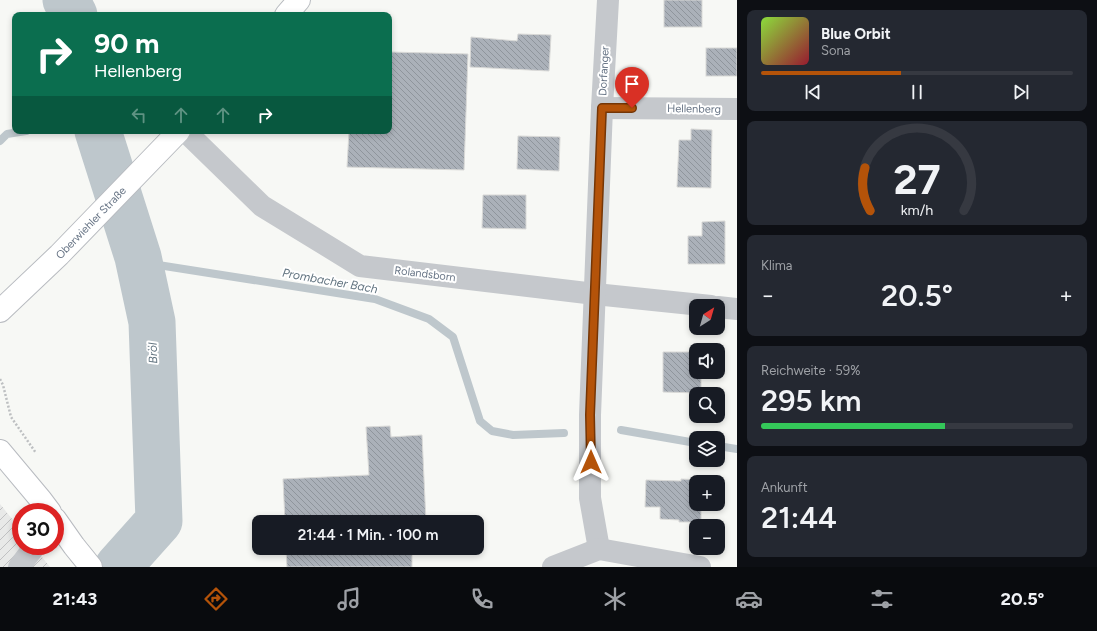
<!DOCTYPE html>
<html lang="de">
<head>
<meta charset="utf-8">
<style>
  body { margin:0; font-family:Figtree,sans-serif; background:#242831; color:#f1f3f6; height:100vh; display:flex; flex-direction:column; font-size:15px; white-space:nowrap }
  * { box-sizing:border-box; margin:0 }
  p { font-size:13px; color:#9ea1a6 }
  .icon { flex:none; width:22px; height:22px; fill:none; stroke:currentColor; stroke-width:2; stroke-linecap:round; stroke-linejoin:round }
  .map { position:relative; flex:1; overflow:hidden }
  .sheet { display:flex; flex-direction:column; gap:10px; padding:10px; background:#0d0f14; width:360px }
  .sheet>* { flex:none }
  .banner { position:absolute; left:12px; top:12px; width:380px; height:122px; border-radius:8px; box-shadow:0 2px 6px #0003; background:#0b6e4f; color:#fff; overflow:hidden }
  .needle { width:26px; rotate:37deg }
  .fabs { position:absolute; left:689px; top:299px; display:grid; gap:8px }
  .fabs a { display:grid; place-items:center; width:36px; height:36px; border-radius:8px; background:#171b24; box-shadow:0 2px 6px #0003; font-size:20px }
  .speed { position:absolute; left:12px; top:503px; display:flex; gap:8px; font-size:20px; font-weight:700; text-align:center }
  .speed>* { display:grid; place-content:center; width:52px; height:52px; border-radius:50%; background:#171b24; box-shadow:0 2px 6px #0003; line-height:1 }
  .speed .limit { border:6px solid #d22; background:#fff; color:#111 }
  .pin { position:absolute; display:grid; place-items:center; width:34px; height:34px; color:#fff; margin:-41px -17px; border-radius:50% 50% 50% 0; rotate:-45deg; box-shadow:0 0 4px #0007 }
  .pin .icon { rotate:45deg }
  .me { position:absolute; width:44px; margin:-22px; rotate:0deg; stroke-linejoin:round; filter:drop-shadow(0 0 3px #0008) }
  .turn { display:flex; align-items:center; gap:14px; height:84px; padding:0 16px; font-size:18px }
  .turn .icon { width:52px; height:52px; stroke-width:2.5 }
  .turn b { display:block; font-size:28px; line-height:34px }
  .lanes { display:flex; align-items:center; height:38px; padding:0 16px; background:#0003; justify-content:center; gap:20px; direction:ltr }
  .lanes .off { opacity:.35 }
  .big { font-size:30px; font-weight:600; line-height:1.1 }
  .sheet .tile { flex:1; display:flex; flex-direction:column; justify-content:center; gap:6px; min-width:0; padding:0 14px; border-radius:8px; background:#242831 }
  .sheet .dial { align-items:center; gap:0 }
  .dial svg { height:104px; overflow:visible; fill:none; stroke:#363941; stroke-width:7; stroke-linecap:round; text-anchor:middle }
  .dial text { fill:#f1f3f6; stroke:none }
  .song { display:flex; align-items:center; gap:12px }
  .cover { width:48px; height:48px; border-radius:6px; background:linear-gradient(135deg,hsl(90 70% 55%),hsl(350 70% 35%)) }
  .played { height:4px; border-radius:2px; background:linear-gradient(90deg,#b45309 45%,#363941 45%) }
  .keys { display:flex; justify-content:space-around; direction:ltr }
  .heat { display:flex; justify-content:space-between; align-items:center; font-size:22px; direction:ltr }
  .charge { height:6px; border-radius:3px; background:linear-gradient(90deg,#34c759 59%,#363941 0) }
  .trip { position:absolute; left:252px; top:515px; width:232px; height:40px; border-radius:8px; background:#171b24; box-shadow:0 2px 6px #0003; font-weight:600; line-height:40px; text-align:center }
  .dock { display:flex; height:64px; justify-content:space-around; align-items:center; background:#090b0e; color:#9ea1a6 }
  .dock .icon { width:28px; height:28px }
  .dock .active { color:#b45309 }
  .dock b { font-size:18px; color:#f1f3f6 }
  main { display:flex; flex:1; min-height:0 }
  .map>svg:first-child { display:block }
  .industrial { fill:url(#industrial-furrows) }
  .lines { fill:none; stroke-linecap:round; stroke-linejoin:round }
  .stream { stroke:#bec7cc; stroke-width:8 }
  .river { stroke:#bec7cc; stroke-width:47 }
  .building { fill:url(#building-back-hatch); stroke:#d9d9d7 }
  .major-casing { stroke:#b8bbc0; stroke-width:24 }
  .path { stroke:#bdbfc1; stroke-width:2.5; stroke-dasharray:2 2; stroke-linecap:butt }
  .minor { stroke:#c5c8cc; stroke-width:22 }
  .major { stroke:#fff; stroke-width:22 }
  .route-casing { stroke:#753606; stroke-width:10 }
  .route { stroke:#b45309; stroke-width:7 }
  .labels { text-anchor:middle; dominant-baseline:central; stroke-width:4; stroke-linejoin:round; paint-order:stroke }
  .street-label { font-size:11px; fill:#677485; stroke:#fff }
  .water-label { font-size:12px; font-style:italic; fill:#637581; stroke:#fff }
</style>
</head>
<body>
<main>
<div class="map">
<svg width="737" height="567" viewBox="0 0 737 567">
  <defs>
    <pattern id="industrial-furrows" width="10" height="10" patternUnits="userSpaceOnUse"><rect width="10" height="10" fill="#e8e9e8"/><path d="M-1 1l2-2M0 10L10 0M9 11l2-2" fill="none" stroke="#c0c1c2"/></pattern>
    <pattern id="building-back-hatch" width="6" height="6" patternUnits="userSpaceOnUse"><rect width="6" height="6" fill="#abb1b9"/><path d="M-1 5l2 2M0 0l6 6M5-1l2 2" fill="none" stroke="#8f959c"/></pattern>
  </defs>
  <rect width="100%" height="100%" fill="#f7f8f5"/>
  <!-- industrial -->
  <polygon class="industrial" points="0,504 21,530 21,546 33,546 50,567 0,567"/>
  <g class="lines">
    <!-- stream -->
    <g class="stream">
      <polyline points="0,141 7,134 26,131"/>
      <polyline points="139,262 375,299 429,319 453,337 480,421 492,431 513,435 564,433"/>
      <polyline points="621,430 696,443"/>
      <polyline points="718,446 737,449"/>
    </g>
    <!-- river -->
    <g class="river">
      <polyline points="66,0 74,15"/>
      <polyline points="98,131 138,257 152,322 159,521 118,567"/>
    </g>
  </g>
  <!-- building -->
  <g class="building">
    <rect x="664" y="0" width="38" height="27"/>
    <polygon points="518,34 551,35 549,71 470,67 471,37 517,41"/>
    <rect x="706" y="48" width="31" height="28"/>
    <polygon points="390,52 468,54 464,170 347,167 349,131 389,131 389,79"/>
    <polygon points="691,129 712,130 711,188 677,187 679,140 691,140"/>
    <polygon points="518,136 560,137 559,171 517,169"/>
    <polygon points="483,195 526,195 526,229 482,228"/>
    <polygon points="725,221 725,264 688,264 688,236 702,236 702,222"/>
    <polygon points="663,352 696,352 696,372 701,372 701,393 663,392"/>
    <polygon points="390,426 391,437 422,435 426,522 285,522 283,479 369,475 366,427"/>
    <polygon points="681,479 701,480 701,482 696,482 696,504 701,504 701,522 679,522 679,520 660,519 660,507 645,507 646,480 681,481"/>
    <polygon points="286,548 427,548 427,553 412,554 412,567 287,567"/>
  </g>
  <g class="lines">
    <defs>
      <g id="major">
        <polyline points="286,15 299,0"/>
        <polyline points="0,311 59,255 179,131"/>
        <polyline points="0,451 41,500 50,512"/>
        <polyline points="55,519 74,546 91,567"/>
      </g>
    </defs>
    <!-- major casing -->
    <use href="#major" class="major-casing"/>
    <!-- path -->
    <polyline class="path" points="0,379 3,385 11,417 36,453"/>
    <!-- minor -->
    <g class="minor">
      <polyline points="602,108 737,109"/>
      <polyline points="185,131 262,206 360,266 595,294 711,306"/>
      <polyline points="718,307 737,309"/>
      <polyline points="599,549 590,498 590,415 602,108 608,0"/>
      <polyline points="19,567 35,546"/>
      <polyline points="553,567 599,549 700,567"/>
    </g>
    <!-- major -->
    <use href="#major" class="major"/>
  </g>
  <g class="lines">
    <defs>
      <polyline id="route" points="591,462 590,415 602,108 632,108"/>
    </defs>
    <!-- route casing -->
    <use href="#route" class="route-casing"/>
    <!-- route -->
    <use href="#route" class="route"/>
  </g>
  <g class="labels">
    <!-- street labels -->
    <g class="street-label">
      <text transform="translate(604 71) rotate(-87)">Dorfanger</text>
      <text transform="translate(694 109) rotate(1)">Hellenberg</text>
      <text transform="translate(91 223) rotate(-46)">Oberwiehler Straße</text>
      <text transform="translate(425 274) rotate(7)">Rolandsborn</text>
    </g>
    <!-- water labels -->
    <g class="water-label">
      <text transform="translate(330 281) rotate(10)">Prombacher Bach</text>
      <text transform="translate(153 353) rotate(-92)">Bröl</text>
    </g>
  </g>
</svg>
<div class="fabs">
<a><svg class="needle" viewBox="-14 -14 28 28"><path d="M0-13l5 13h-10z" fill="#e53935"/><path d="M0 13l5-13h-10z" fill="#9ea1a6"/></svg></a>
<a><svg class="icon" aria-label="sound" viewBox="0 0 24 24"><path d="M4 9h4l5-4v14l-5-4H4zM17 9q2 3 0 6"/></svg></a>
<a><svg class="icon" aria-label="search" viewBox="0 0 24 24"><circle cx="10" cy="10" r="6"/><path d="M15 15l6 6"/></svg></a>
<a><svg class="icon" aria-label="layers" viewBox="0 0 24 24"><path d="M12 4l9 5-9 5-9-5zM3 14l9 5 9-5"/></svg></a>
<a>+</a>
<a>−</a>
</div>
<div class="speed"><div class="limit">30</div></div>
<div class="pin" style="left:632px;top:108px;background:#d93025"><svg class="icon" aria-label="arrive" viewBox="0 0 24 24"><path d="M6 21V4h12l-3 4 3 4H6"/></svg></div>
<svg class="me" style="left:591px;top:462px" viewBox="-20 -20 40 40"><path d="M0-17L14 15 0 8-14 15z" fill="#b45309" stroke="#fff" stroke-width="4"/></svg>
<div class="trip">21:44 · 1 Min. · 100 m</div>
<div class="banner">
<div class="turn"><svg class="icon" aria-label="right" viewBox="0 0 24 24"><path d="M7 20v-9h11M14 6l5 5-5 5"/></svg><div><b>90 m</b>Hellenberg</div></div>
<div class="lanes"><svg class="icon off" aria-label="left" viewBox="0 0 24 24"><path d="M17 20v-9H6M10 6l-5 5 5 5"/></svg><svg class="icon off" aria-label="ahead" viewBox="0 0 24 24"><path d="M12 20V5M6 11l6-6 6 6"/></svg><svg class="icon off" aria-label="ahead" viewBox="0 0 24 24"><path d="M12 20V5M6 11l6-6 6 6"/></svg><svg class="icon" aria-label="right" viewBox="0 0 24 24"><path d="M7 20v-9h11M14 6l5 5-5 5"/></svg></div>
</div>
</div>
<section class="sheet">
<div class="tile">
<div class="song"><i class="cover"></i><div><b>Blue Orbit</b><p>Sona</p></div></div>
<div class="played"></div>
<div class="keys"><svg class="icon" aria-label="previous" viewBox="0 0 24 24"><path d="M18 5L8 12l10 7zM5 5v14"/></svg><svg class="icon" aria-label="pause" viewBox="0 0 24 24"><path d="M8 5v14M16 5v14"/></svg><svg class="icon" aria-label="next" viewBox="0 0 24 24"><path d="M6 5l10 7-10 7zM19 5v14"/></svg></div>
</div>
<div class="tile dial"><svg viewBox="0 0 100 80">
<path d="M14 69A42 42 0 1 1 86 69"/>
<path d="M14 69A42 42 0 0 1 10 36" stroke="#b45309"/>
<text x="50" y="56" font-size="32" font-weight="700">27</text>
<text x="50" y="72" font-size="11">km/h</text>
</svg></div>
<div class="tile"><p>Klima</p>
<div class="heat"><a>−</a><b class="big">20.5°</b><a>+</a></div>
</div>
<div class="tile"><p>Reichweite · 59%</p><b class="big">295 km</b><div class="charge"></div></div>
<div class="tile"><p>Ankunft</p><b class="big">21:44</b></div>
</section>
</main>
<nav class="dock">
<b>21:43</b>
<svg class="icon active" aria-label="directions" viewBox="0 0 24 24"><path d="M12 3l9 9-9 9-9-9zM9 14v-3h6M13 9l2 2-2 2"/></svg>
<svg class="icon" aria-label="music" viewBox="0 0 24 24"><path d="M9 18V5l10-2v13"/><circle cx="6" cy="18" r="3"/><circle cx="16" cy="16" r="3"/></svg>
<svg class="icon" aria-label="phone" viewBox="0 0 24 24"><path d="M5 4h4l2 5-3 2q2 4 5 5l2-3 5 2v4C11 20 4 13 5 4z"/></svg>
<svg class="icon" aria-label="climate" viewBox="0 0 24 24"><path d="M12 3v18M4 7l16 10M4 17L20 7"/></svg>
<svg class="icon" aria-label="car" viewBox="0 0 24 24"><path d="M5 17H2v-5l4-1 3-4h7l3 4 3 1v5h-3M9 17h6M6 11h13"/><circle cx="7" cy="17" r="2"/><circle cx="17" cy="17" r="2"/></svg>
<svg class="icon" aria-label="filters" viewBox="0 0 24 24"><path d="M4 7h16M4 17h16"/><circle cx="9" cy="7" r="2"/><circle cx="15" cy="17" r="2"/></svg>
<b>20.5°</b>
</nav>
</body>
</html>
